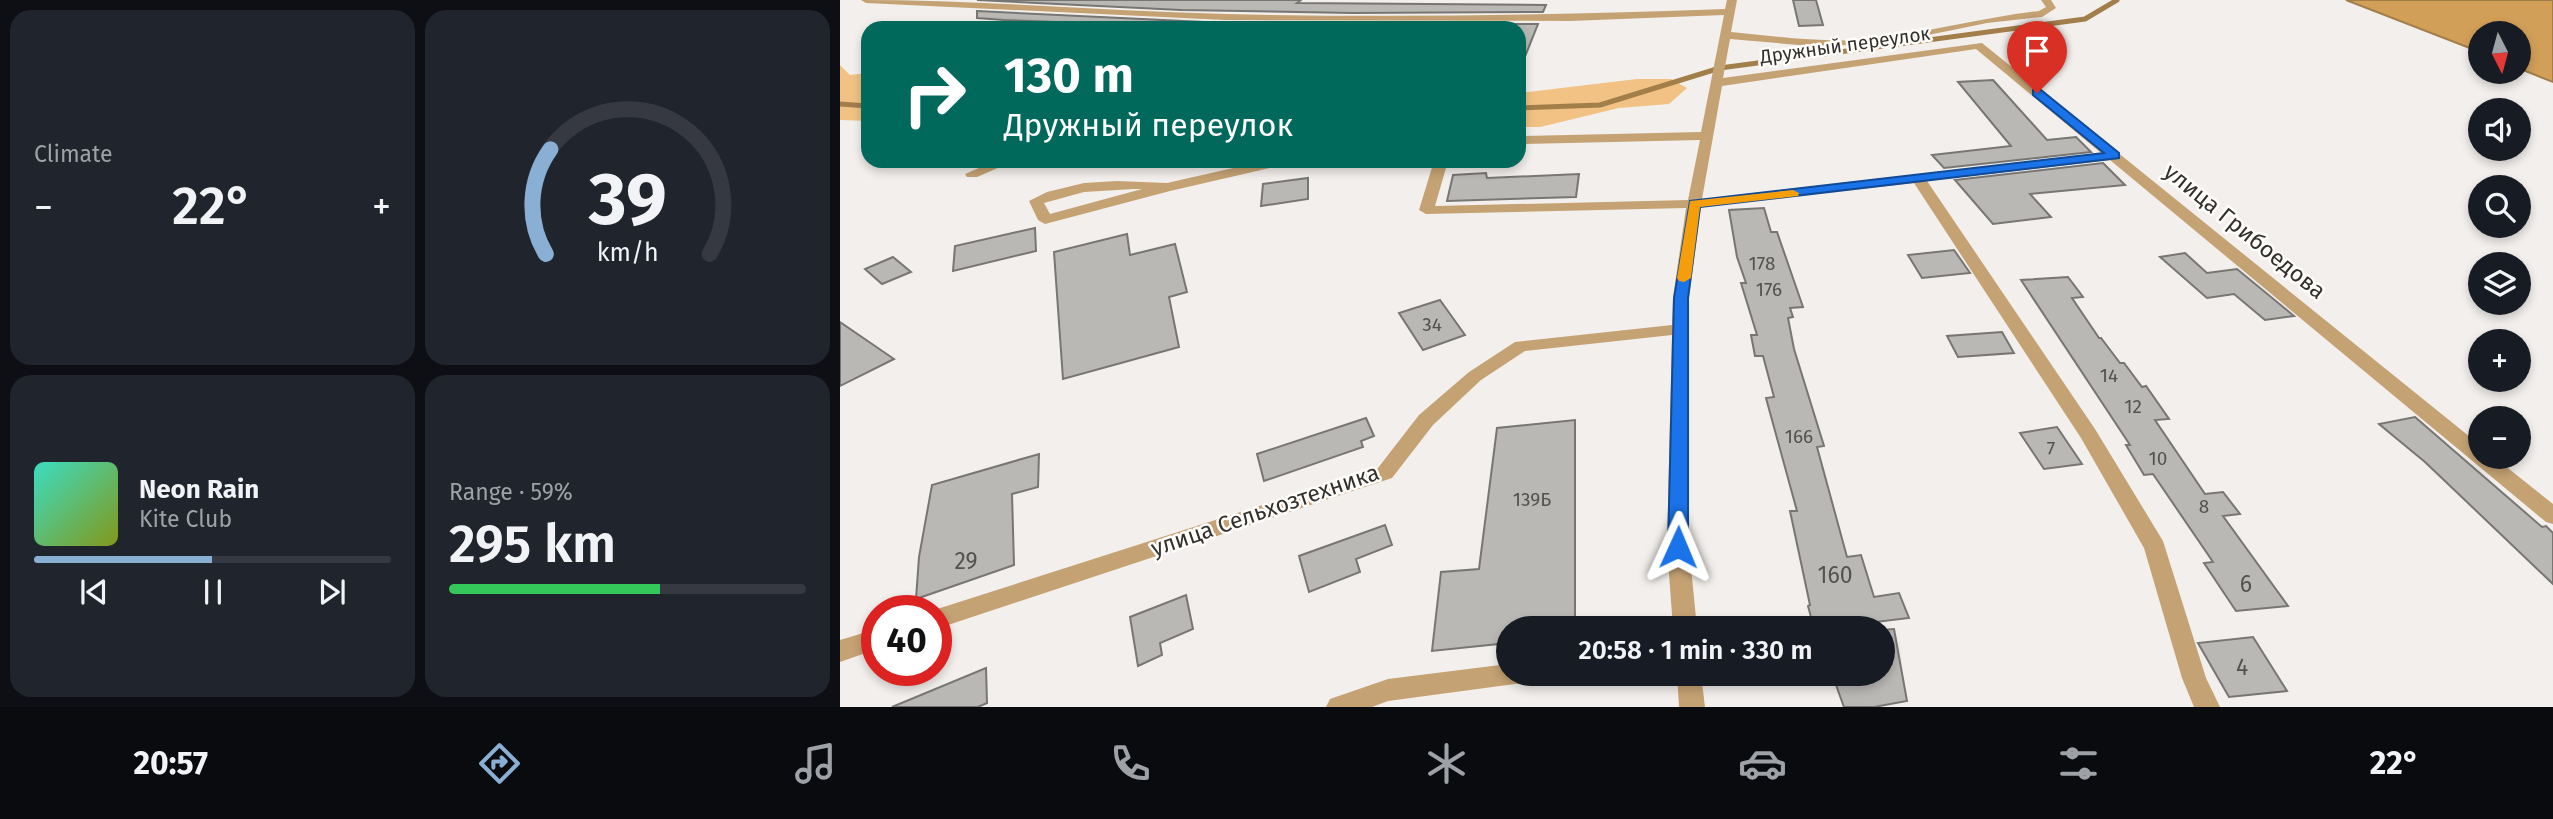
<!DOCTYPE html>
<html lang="en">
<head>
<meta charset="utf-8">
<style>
  body { margin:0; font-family:"Fira Sans",sans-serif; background:#20242c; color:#f1f3f6; height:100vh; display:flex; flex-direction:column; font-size:26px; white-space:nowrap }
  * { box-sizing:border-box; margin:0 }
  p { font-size:23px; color:#9ea1a6 }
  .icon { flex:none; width:38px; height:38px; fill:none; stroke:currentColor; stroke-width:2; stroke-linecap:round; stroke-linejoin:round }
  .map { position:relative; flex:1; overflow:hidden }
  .side { display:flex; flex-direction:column; gap:10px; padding:10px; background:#0d0f14; width:840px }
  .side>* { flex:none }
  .hud { position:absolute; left:21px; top:21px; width:665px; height:147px; border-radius:21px; box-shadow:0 4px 10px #0003; background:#00695c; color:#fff; overflow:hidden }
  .needle { width:46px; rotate:174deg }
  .tools { position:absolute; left:1628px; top:21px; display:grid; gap:14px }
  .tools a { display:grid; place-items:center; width:63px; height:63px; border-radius:50%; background:#171b24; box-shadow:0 4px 10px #0003; font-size:35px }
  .speed { position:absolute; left:21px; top:595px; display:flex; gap:14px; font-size:35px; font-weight:700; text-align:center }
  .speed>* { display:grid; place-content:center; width:91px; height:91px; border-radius:50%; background:#171b24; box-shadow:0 4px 10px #0003; line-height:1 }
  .speed .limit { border:10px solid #d22; background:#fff; color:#111 }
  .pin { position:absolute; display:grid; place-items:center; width:60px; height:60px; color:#fff; margin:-72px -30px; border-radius:50% 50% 50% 0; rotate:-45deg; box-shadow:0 0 7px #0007 }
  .pin .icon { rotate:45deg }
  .me { position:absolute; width:77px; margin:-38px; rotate:1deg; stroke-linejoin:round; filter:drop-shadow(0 0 5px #0008) }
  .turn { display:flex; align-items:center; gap:24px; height:147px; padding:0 28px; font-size:32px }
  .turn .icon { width:91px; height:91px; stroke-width:2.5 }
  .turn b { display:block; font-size:49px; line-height:60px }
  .big { font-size:52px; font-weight:600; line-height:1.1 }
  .side .widget { flex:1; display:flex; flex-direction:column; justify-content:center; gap:10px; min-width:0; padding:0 24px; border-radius:21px; background:#20242c }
  .side .dial { align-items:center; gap:0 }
  .dial svg { height:182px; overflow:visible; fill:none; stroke:#363941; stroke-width:7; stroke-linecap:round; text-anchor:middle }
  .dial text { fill:#f1f3f6; stroke:none }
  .song { display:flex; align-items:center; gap:21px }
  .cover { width:84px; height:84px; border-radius:10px; background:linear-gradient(135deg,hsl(170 70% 55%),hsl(70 70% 35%)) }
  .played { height:7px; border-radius:4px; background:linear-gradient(90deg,#89afd4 50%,#363941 50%) }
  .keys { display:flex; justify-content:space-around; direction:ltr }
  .heat { display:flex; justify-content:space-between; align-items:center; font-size:38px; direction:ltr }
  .charge { height:10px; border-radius:5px; background:linear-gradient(90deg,#34c759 59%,#363941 0) }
  .side .tiles { flex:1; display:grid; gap:10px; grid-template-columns:repeat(2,1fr) }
  .trip { position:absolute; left:656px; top:616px; width:399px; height:70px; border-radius:35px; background:#171b24; box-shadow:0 4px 10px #0003; font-weight:600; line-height:70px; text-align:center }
  .dock { display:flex; height:112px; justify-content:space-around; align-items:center; background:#090b0e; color:#9ea1a6 }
  .dock .icon { width:49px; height:49px }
  .dock .current { color:#89afd4 }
  .dock b { font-size:32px; color:#f1f3f6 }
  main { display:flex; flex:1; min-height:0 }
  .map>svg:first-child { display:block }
  .green { fill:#f1c283 }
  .water { fill:#d29f58; stroke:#a27e4b; stroke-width:2 }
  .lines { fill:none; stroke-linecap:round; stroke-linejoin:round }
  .stream { stroke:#a27e4b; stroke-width:5 }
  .building { fill:#bab8b5; stroke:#787673; stroke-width:2 }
  .minor { fill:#c5a273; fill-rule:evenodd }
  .route { fill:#1a73e8; stroke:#114b97; stroke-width:2 }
  .slow { fill:#f59e0b }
  .labels { text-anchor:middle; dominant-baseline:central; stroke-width:5; stroke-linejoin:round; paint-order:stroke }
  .far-street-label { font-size:19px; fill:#31302e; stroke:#fffdfa }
  .number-label { font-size:19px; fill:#535250 }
  .street-label { font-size:23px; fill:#31302e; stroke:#fffdfa }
  .near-number-label { font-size:23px; fill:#535250 }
</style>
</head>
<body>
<main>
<section class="side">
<div class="tiles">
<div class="widget"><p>Climate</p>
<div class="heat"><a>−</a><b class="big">22°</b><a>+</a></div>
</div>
<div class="widget dial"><svg viewBox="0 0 100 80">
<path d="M14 69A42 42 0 1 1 86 69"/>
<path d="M14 69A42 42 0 0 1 16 23" stroke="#89afd4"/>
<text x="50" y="56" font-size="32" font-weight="700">39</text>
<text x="50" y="72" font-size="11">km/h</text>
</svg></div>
<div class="widget">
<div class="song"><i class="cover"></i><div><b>Neon Rain</b><p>Kite Club</p></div></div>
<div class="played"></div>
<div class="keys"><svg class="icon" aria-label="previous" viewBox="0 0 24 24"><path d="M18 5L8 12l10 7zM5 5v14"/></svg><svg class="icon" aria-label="pause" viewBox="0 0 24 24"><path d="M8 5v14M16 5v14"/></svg><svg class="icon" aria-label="next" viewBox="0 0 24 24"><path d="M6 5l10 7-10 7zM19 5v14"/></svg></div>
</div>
<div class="widget"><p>Range · 59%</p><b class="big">295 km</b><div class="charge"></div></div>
</div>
</section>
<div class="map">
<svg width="1713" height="707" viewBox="0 0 1713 707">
  <rect width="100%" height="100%" fill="#f2efec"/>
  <!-- green -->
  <g class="green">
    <polygon points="0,65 10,75 28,73 28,121 0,120"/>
    <polygon points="797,79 831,79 847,88 829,104 779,108 700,127 679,127 679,93"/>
  </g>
  <!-- water -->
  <polygon class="water" points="1506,0 1713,0 1713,82 1678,68 1678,33 1640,33 1640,52"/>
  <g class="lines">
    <!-- stream -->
    <g class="stream">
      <polyline points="0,104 28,106"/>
      <polyline points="679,108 760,105 880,68 1245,19 1277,0"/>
    </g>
  </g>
  <!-- building -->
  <g class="building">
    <polygon points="137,0 461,0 457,3 706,5 703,12 512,13 341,10"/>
    <polygon points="953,0 976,0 983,25 959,26"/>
    <polygon points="137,11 386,23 698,24 680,69 679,28 383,28 164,20 137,18"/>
    <polygon points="1153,80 1207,140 1236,137 1251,152 1104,168 1092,155 1171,146 1118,82"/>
    <polygon points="1263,163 1285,185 1190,194 1211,217 1153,224 1115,180"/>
    <polygon points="646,173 647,178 739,174 736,197 607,201 613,175"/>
    <polygon points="468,178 468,199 421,206 423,184"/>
    <polygon points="924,208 931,232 937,232 963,307 950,308 953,317 948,318 954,349 984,446 977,447 1007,557 1021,555 1034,597 1059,593 1069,618 1027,623 1029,628 974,628 968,606 970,605 950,511 957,511 926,398 934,397 923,356 915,356 911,335 917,335 901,283 906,283 897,257 889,210"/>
    <polygon points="195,228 196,251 113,271 115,246"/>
    <polygon points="287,234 290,255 335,244 347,292 329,297 339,347 223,379 214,252"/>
    <polygon points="1114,250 1130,273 1082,278 1068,255"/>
    <polygon points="1345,253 1367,273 1397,269 1454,316 1425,320 1394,294 1367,298 1320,257"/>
    <polygon points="53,257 71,272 42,284 25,269"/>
    <polygon points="1228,277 1243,297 1232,298 1259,338 1261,338 1280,363 1284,363 1302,387 1306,386 1329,419 1315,420 1365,494 1383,492 1400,514 1383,516 1448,606 1396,611 1364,563 1373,562 1313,474 1304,475 1286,445 1290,445 1181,280"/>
    <polygon points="600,300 625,335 583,350 559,313"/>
    <polygon points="0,322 54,359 0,386"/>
    <polygon points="1162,332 1174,353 1118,357 1107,336"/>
    <polygon points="1575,417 1702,527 1706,526 1713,533 1713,584 1585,462 1539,424"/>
    <polygon points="526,418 534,436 521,441 523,447 424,481 417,454"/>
    <polygon points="735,420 735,628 668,628 668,643 592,651 601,572 639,569 657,428"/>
    <polygon points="1217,427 1242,464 1204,469 1180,433"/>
    <polygon points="199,454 198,487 172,494 174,565 76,599 79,557 92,485"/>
    <polygon points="545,525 552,545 516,559 520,572 469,592 459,556"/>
    <polygon points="346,595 353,629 320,643 322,655 298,666 290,617"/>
    <polygon points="1054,629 1067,701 1034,707 1004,707 992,674 1043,674 1043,630"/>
    <polygon points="1413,637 1447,691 1389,697 1358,643"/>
    <polygon points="146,668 147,703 138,707 52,707"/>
  </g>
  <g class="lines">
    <!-- minor -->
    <g class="minor">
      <path d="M21 0C143 0 265 11 387 14 553 18 719 15 885 9L887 0H897L891 32C942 37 996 45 1046 37 1098 30 1147 17 1199 11L1206 7 1201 0H1211L1216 8 1202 17 1147 23 1044 44 971 46 890 39 883 78 1142 43 1640 445V457H1654L1713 504V524L1706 522 1270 160 1087 181 1255 429 1323 541 1366 678 1380 707H1354L1342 678 1304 548 1241 438 1074 183 861 207 849 298V547L857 628H833L827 547 832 335 685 351 641 380 593 425 552 478 96 629V611H91L538 468 579 415 629 372 675 342 832 325 833 298 846 208 586 214 579 210 594 161H608L595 206 848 200 860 140 679 144V136L861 132 884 15 730 21 386 20 26 3ZM1136 49 1261 153 862 199 882 86Z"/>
      <polygon points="155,161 174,161 137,177 127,177 125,174"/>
      <path d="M424 161H449L447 164 330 191 205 224 198 220 189 201 207 192 244 183 277 181 327 183ZM294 189H302L210 214 204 203 244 192Z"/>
      <polygon points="37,629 37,649 0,662 0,640"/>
      <polygon points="668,664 668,674 692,674 689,682 548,701 532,707 486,707 490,699 548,679"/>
      <polygon points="837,674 861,674 865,707 839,707"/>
    </g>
  </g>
  <!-- route -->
  <polygon class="route" points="1193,90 1201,90 1279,153 1279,158 860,207 848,298 848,547 845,553 838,555 831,553 828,547 834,298 850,201 1264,153 1193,95"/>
  <!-- slow -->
  <polygon class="slow" points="953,190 959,193 958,196 860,207 851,278 844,282 839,281 837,278 850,201"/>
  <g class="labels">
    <!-- far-street labels -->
    <g class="far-street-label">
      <text transform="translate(1005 45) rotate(-8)">Дружный переулок</text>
    </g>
    <!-- number labels -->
    <g class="number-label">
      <text x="922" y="263">178</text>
      <text x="929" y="289">176</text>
      <text x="592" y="324">34</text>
      <text x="1269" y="375">14</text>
      <text x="1293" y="406">12</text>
      <text x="959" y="436">166</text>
      <text x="1211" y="448">7</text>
      <text x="1318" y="458">10</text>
      <text x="692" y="499">139Б</text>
      <text x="1364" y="506">8</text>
    </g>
    <!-- street labels -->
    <g class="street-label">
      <text transform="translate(1405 231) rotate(39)">улица Грибоедова</text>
      <text transform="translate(425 510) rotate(-19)">улица Сельхозтехника</text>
    </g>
    <!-- near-number labels -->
    <g class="near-number-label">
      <text x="126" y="561">29</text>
      <text x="995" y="575">160</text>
      <text x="1406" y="584">6</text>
      <text x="1402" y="667">4</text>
    </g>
  </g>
</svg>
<div class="tools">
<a><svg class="needle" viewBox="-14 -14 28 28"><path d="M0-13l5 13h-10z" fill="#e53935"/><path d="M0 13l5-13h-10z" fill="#9ea1a6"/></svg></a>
<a><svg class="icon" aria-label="sound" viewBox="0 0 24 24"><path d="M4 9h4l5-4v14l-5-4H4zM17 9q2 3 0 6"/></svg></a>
<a><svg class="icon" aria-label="search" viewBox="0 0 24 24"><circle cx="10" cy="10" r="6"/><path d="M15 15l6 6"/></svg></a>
<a><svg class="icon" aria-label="layers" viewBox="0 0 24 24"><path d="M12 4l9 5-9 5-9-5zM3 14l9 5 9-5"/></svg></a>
<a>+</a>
<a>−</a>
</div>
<div class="speed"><div class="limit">40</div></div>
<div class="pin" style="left:1197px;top:93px;background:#d93025"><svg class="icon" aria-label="arrive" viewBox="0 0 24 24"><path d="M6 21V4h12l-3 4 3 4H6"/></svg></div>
<svg class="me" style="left:838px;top:547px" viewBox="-20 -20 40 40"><path d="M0-17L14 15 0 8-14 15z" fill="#1a73e8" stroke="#fff" stroke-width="4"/></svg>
<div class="trip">20:58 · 1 min · 330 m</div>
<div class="hud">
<div class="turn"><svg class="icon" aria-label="right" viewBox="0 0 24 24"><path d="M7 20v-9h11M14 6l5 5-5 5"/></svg><div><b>130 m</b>Дружный переулок</div></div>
</div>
</div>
</main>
<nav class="dock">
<b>20:57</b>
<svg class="icon current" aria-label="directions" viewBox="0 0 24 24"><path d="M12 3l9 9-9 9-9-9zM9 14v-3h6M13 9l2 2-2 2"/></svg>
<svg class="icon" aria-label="music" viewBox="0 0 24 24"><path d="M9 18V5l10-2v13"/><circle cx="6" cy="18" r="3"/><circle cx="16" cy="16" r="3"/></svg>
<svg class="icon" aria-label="phone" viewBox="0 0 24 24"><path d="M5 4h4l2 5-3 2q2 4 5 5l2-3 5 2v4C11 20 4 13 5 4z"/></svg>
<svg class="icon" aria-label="climate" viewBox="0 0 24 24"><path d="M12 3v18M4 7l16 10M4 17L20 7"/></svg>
<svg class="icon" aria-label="car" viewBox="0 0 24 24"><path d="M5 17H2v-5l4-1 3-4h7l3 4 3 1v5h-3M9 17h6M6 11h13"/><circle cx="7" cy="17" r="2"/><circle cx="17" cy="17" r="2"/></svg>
<svg class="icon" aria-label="filters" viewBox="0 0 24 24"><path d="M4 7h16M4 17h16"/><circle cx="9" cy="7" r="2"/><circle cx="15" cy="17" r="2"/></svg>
<b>22°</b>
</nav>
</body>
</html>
